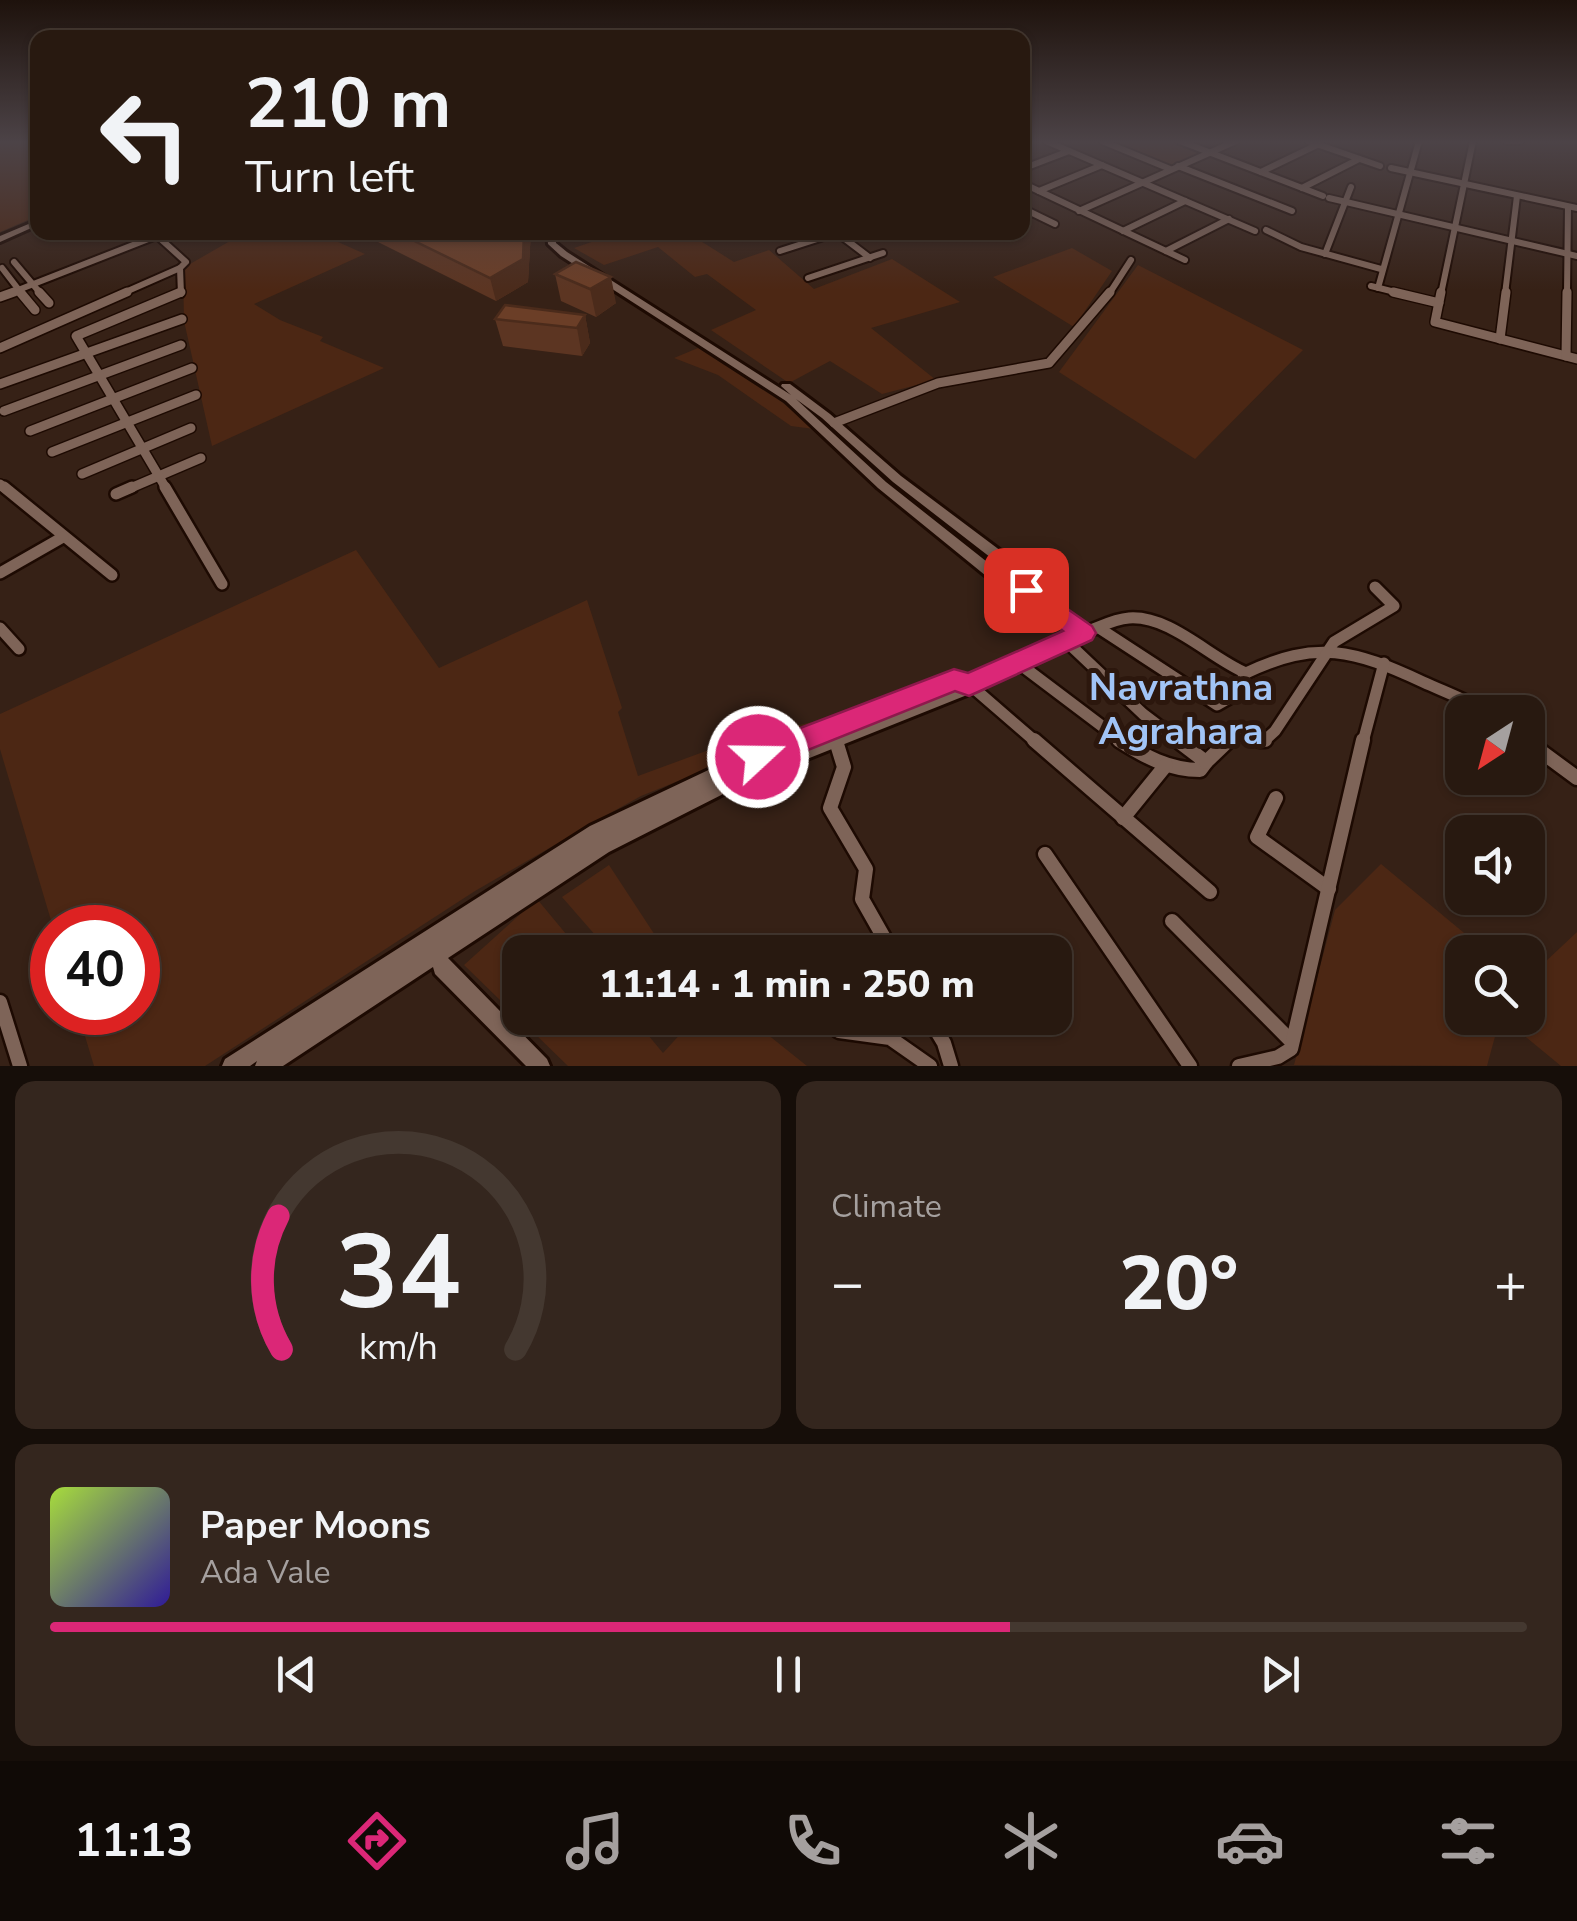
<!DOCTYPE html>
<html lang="en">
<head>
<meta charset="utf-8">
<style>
  body { margin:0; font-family:"Nunito Sans",sans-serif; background:#34261e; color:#f1f3f6; height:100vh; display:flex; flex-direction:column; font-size:38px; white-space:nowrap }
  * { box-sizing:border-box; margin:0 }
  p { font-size:32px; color:#a5a09f }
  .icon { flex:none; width:55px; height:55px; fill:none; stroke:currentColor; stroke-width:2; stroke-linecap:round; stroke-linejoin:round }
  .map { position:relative; height:1066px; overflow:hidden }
  .sheet { display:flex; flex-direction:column; gap:15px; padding:15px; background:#160e09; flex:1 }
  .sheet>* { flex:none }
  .banner { position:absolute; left:30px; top:30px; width:1000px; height:210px; border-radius:20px; box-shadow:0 2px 8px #0004,0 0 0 2px #443830; background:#281910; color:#f1f3f6; overflow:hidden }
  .needle { width:65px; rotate:216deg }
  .buttons { position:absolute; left:1445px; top:695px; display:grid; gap:20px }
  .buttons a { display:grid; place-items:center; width:100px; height:100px; border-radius:20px; background:#281910; box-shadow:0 2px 8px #0004,0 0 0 2px #443830; font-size:50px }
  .speed { position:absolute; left:30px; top:905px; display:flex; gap:20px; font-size:50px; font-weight:700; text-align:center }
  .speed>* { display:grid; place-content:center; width:130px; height:130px; border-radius:50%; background:#281910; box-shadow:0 2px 8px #0004,0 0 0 2px #443830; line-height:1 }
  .speed .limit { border:15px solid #d22; background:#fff; color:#111 }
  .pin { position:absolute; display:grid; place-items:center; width:85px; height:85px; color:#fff; margin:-42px; border-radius:20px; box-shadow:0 5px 15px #0006 }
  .me { position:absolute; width:110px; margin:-55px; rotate:69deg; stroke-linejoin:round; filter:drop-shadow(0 0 8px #0008) }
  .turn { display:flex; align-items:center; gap:35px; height:210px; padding:0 50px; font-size:45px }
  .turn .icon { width:130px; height:130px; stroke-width:2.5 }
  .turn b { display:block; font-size:70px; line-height:85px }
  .big { font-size:75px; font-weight:800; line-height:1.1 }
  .sheet .tile { flex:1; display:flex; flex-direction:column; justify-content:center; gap:15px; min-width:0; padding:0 35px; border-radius:20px; background:#34261e }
  .sheet .dial { align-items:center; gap:0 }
  .dial svg { height:260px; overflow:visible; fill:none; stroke:#443830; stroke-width:7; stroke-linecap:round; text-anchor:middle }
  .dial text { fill:#f1f3f6; stroke:none }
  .song { display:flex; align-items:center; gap:30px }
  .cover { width:120px; height:120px; border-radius:15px; background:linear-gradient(135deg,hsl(80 70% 55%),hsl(250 70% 35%)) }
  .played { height:10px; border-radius:5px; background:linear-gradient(90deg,#db2777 65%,#443830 65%) }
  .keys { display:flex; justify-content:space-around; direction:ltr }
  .heat { display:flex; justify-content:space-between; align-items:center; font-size:55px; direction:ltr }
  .sheet .tiles { flex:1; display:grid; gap:15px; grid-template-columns:1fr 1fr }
  .tile:last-child { grid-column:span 2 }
  .trip { position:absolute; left:502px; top:935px; width:570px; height:100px; border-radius:20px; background:#281910; box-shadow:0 2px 8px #0004,0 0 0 2px #443830; font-weight:800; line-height:100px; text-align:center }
  .tab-bar { display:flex; height:160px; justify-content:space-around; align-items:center; background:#100a06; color:#a5a09f }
  .tab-bar .icon { width:70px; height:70px }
  .tab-bar .current { color:#db2777 }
  .tab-bar b { font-size:45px; color:#f1f3f6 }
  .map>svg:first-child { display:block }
  .green { fill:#4c2714 }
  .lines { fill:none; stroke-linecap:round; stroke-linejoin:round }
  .minor-far3-casing { stroke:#1d0a02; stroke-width:10 }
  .minor-far2-casing { stroke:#1d0a02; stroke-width:12 }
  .minor-far1-casing { stroke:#1d0a02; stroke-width:16 }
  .minor-casing { stroke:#1d0a02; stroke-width:19 }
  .tertiary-casing { stroke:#1d0a02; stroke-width:6 }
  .minor-far3 { stroke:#7e6458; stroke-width:6 }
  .minor-far2 { stroke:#7e6458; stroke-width:9 }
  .minor-far1 { stroke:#7e6458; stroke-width:11 }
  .minor { stroke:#7e6458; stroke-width:14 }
  .tertiary { fill:#7e6458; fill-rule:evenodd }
  .wall { fill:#5c3522 }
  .shaded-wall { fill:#4b2b1b }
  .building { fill:#6b3e27; stroke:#4b2b1b; stroke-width:2.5 }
  .route { fill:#db2777; stroke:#8e194d; stroke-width:2.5 }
  .labels { text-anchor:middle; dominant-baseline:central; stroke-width:10; stroke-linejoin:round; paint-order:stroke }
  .quarter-label { font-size:38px; font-weight:bold; fill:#a1c4f6; stroke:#2c170d }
</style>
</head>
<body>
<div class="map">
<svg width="1577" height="1066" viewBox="0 0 1577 1066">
  <rect width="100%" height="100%" fill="#362116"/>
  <!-- green -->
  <g class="green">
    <polygon points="0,141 38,141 37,216 0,232"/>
    <polygon points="1107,141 1168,141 1199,153 1169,166"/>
    <polygon points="244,233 318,233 365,254 254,304 280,320 323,337 320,341 384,368 212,446 184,321 183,268"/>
    <polygon points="618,233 688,233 734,262 769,250 814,289 892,259 960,302 871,328 936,380 882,394 830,361 789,383 711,330 756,310 707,274 695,277 658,247 604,265 574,248"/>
    <polygon points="1072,248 1112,271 1074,327 993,277"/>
    <polygon points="1138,265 1303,350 1195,459 1059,372"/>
    <polygon points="698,348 782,402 814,429 791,426 718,375 674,358"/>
    <polygon points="356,550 439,668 587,600 622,708 618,712 638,776 744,737 840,716 641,796 603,817 475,891 205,1066 94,1066 78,1013 138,1012 138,928 53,927 0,749 0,714"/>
    <polygon points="1381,864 1487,952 1462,952 1462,1018 1500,1018 1487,1066 1294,1065 1335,910"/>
    <polygon points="609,865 666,952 610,952 562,897"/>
    <polygon points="537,899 581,952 520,952 520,1018 634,1018 663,1053 695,1018 747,1018 807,1066 568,1066 464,965"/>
    <polygon points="1577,932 1577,1066 1561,1066 1503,1018 1528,1018 1528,978"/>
  </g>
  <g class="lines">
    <defs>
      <g id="minor-far3">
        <polyline points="1046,141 1255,231"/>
        <polyline points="1102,141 1170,169"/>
        <polyline points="1180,141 1323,196"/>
        <polyline points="1308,141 1380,166"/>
        <polyline points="1507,141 1520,141"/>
        <polyline points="1022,143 1029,141"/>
        <polyline points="1178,166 1292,211"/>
        <polyline points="1391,168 1577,208"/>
        <polyline points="1022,169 1069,151"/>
        <polyline points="1261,172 1319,144"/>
        <polyline points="1022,183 1185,260"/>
        <polyline points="1302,188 1359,159"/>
        <polyline points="1039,191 1102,165"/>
        <polyline points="1329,198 1577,256"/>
        <polyline points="1022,208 1055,224"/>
        <polyline points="1079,211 1236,141"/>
        <polyline points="1266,230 1301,247 1381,269"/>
        <polyline points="1123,231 1185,201"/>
        <polyline points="153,232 186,262 180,268 181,294"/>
        <polyline points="836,232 870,258"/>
        <polyline points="780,251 836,233"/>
        <polyline points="1166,251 1229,219"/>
        <polyline points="1325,254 1351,187"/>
        <polyline points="14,262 41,294"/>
        <polyline points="2,268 22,294"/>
        <polyline points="808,278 883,253"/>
        <polyline points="1371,286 1403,294"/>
        <polyline points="1378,288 1419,141"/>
        <polyline points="8,294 156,236"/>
        <polyline points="121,294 180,268"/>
        <polyline points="1109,294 1131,260"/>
        <polyline points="1441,294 1473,141"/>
        <polyline points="1505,294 1517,196"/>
        <polyline points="1567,294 1568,207"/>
      </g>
      <g id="minor-far2">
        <polyline points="20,292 35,310"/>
        <polyline points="39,292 49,303"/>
        <polyline points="1393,292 1439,303"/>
        <polyline points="1441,292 1435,322 1577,359"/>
        <polyline points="0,297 14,292"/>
        <polyline points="1500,339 1506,292"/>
        <polyline points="0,348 127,292"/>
        <polyline points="1566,356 1567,292"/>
        <polyline points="0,384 182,319"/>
        <polyline points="4,411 181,345"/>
        <polyline points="834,423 938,383 1049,363 1110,292"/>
        <polyline points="30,431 192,368"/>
        <polyline points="52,452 196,395"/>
        <polyline points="82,474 191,428"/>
        <polyline points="0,484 7,490"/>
        <polyline points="126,490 201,458"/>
        <polyline points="167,490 76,336 181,292"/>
      </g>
      <g id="minor-far1">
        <polyline points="4,487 112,575"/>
        <polyline points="165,487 222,584"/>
        <polyline points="116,494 132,487"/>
        <polyline points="0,573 63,537"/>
        <polyline points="0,628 19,649"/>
        <polyline points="1099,628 1217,705 1231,697 1246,673"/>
        <path d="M1083 633C1098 628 1113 619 1129 618 1170 615 1210 658 1246 673 1317 639 1354 650 1423 682 1445 692 1467 700 1487 712"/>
        <polyline points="1066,641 1143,714 1180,742"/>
        <polyline points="1017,662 1123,742"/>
        <polyline points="969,684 1036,742"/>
        <polyline points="1226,742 1237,732 1264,741 1275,731 1334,642 1394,606 1375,587"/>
        <polyline points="1363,742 1384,663"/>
      </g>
      <g id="minor">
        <polyline points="1034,740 1210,892"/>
        <path d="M1119 740C1144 756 1169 770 1200 770L1206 762 1177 740"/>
        <polyline points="1260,740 1265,740"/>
        <polyline points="836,741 844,767 830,808 866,869 862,899 892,952"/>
        <polyline points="1528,742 1577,778"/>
        <polyline points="1206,762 1229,740"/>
        <polyline points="1276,798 1257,837 1329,889"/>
        <polyline points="1123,818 1166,765"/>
        <polyline points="1045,854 1190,1066"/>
        <polyline points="1172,921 1292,1042"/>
        <polyline points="0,1002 20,1066"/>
        <polyline points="823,1018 839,1031 890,1038 930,1066"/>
        <polyline points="929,1018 944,1043 951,1066"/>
        <polyline points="1239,1066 1278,1057 1291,1049 1363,740"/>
      </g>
      <g id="tertiary">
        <polygon points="38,220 38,225 0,242 0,236"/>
        <path d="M547 232H555L556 243 567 252 791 395 781 386 782 384H790L830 414 901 476 1033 575 1035 579 1033 588 1088 629 1090 633 1088 637 974 688 967 695 737 787 609 852 448 958 547 1059 550 1066H526L435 974 433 967 283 1066H255L257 1061 250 1066H222L225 1059 590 826 719 765 954 674 968 678 1072 632 1023 595 1007 593 878 488 786 401 561 256 548 244ZM796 399 822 418 893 482 1021 581 1020 584H1015L886 482ZM954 686 956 687 778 756Z"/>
      </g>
    </defs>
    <!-- minor-far3 casing -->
    <use href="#minor-far3" class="minor-far3-casing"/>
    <!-- minor-far2 casing -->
    <use href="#minor-far2" class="minor-far2-casing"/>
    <!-- minor-far1 casing -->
    <use href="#minor-far1" class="minor-far1-casing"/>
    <!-- minor casing -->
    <use href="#minor" class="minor-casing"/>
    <!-- tertiary casing -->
    <use href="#tertiary" class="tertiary-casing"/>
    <!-- minor-far3 -->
    <use href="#minor-far3" class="minor-far3"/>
    <!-- minor-far2 -->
    <use href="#minor-far2" class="minor-far2"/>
    <!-- minor-far1 -->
    <use href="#minor-far1" class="minor-far1"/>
    <!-- minor -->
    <use href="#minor" class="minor"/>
    <!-- tertiary -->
    <use href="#tertiary" class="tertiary"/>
  </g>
  <!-- wall -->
  <g class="wall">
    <polygon points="370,232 531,232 528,282 496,301 372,239"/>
    <polygon points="576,262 616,303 596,317 561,301 555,274"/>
    <polygon points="585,315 590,343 582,356 503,346 495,319"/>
  </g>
  <!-- shaded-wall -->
  <g class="shaded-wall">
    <polygon points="524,232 531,232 528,282 496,301 490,278"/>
    <polygon points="611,277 616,303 596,317 590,289"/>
    <polygon points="585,315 590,343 582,356 577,328"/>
  </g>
  <!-- building -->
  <g class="building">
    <polygon points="396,232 524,232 523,259 490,278"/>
    <polygon points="576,262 611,277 590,289 555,274"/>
    <polygon points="505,305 585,315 577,328 495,319"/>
  </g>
  <!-- sky -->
  <linearGradient id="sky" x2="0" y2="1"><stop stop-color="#1e120c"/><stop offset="0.49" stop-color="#4c4347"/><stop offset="1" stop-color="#4c4347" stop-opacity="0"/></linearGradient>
  <rect width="1577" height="290" fill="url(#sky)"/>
  <!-- route -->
  <polygon class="route" points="1026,580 1092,626 1096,633 1092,640 978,692 969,696 955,691 758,770 748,766 744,757 748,748 954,669 968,673 1063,631 1018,596 1014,590 1018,583"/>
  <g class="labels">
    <!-- quarter labels -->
    <g class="quarter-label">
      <text x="1181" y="687">Navrathna<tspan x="1181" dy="44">Agrahara</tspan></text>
    </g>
  </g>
</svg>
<div class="buttons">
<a><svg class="needle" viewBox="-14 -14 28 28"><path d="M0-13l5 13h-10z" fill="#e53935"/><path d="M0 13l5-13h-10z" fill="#a5a09f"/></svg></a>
<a><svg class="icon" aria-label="sound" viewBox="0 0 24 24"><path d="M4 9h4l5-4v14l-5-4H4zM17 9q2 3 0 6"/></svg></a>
<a><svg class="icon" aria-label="search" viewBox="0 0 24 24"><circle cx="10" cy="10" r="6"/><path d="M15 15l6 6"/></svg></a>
</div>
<div class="speed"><div class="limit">40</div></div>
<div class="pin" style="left:1026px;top:590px;background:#d93025"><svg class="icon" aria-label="arrive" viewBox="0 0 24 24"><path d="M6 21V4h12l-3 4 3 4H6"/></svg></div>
<svg class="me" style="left:758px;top:757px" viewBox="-20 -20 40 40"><circle r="17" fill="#db2777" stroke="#fff" stroke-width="3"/><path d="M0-11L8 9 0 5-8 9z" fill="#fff"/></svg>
<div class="trip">11:14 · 1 min · 250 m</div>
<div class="banner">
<div class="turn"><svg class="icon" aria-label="left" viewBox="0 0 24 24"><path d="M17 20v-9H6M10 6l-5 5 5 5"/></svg><div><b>210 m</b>Turn left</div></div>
</div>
</div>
<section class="sheet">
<div class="tiles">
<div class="tile dial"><svg viewBox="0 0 100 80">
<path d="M14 69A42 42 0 1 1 86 69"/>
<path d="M14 69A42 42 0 0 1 13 28" stroke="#db2777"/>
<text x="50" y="56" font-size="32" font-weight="700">34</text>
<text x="50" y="72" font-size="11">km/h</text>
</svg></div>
<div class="tile"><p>Climate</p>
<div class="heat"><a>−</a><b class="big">20°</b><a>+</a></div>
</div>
<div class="tile">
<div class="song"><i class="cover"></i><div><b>Paper Moons</b><p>Ada Vale</p></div></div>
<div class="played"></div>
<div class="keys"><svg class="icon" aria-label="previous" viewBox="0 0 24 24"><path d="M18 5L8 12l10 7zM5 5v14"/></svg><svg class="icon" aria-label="pause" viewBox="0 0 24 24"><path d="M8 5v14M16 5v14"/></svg><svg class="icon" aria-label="next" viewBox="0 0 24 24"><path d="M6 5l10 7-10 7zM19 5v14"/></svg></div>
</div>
</div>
</section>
<nav class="tab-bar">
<b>11:13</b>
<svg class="icon current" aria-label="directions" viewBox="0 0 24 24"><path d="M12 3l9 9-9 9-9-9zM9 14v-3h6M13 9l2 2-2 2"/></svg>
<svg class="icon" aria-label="music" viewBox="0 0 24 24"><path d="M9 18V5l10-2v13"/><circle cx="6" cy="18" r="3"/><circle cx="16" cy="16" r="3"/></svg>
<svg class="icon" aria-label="phone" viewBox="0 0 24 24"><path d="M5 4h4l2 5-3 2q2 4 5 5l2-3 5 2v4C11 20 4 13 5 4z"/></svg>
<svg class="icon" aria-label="climate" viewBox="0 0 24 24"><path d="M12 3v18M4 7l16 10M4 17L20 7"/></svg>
<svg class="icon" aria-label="car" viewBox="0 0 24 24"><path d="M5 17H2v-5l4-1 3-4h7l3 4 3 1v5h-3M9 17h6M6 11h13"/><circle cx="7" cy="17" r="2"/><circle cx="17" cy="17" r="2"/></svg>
<svg class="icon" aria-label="filters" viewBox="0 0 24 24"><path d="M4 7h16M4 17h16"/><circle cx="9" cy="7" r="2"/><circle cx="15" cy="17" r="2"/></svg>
</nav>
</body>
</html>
